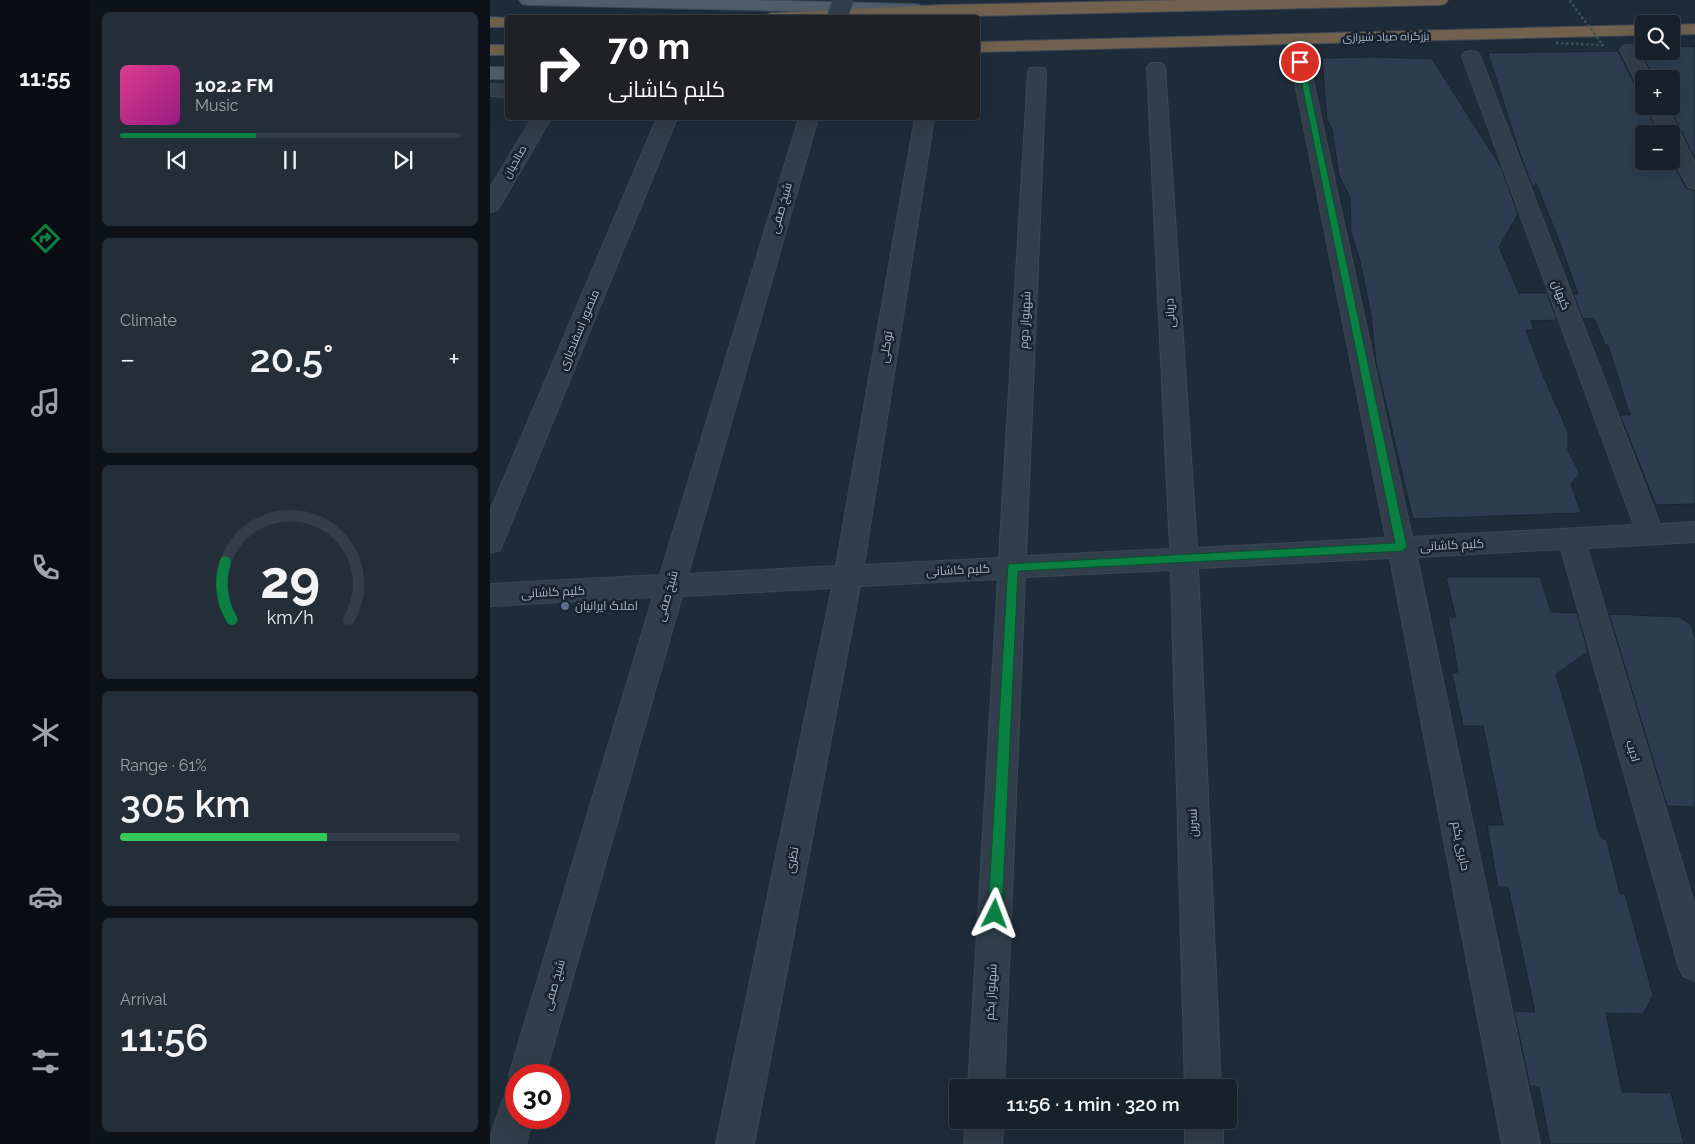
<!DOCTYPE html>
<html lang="en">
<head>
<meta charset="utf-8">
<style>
  body { margin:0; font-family:Raleway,Cairo,sans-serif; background:#232e38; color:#f1f3f6; height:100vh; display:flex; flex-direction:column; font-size:19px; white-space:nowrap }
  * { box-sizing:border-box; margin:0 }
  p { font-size:16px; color:#9ea3a9 }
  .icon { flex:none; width:28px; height:28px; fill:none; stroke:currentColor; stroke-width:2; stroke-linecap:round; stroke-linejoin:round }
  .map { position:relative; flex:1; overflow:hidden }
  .side { display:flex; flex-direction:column; gap:12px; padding:12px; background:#0c1218; width:400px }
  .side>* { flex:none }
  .banner { position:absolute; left:15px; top:15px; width:475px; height:105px; border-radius:5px; box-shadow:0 5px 20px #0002,0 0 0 1px #353e48; background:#202124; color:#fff; overflow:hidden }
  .fabs { position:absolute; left:1145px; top:15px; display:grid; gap:10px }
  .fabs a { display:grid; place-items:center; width:45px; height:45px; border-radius:5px; background:#16212c; box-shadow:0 5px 20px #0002,0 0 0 1px #353e48; font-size:25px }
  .speed { position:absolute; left:15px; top:1064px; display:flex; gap:10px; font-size:25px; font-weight:700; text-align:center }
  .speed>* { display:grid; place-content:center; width:65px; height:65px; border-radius:50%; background:#16212c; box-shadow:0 5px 20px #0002,0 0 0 1px #353e48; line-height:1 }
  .speed .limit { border:8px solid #d22; background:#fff; color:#111 }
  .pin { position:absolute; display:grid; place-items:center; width:42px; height:42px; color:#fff; margin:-21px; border:2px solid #fff; border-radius:50%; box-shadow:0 1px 5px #0007 }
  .me { position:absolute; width:55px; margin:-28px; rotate:3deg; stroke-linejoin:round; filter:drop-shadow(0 0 4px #0008) }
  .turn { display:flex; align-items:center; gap:18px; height:105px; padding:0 20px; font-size:22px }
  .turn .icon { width:65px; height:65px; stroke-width:2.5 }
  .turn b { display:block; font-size:35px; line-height:42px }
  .big { font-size:38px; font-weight:600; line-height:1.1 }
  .side .widget { flex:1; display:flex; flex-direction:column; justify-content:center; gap:8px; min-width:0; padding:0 18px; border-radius:8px; background:#232e38 }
  .side .dial { align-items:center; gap:0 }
  .dial svg { height:130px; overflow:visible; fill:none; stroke:#353e48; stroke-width:7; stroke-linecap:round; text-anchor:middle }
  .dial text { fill:#f1f3f6; stroke:none }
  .song { display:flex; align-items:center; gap:15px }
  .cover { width:60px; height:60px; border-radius:8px; background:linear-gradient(135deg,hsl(330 70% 55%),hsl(310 70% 35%)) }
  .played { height:5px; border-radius:2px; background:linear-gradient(90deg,#0b8043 40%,#353e48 40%) }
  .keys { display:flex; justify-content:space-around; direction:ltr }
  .heat { display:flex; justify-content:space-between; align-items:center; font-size:28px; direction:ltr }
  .charge { height:8px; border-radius:4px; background:linear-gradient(90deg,#34c759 61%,#353e48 0) }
  .trip { position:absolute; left:459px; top:1079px; width:288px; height:50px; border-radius:5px; background:#16212c; box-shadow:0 5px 20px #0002,0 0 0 1px #353e48; font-weight:600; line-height:50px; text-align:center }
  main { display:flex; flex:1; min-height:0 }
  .menu { display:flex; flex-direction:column; width:90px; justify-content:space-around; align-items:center; background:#090d12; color:#9ea3a9 }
  .menu .icon { width:35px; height:35px }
  .menu .on { color:#0b8043 }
  .menu b { font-size:22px; color:#f1f3f6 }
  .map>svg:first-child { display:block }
  .building { fill:#2d3d4f; stroke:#1a2531 }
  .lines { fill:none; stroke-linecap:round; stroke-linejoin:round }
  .minor-casing { stroke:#3b4754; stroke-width:2 }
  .major-casing { stroke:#3b4754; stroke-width:2 }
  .highway-casing { stroke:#3d4855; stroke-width:2 }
  .minor { fill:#323e4b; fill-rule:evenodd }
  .major { fill:#505d6b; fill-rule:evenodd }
  .highway { fill:#71614e; fill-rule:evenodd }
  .minor-bridge-casing { stroke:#3b4754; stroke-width:21; stroke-linecap:butt }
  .path-bridge { stroke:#395354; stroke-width:2.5; stroke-dasharray:2.5 2.5; stroke-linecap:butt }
  .minor-bridge { stroke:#323e4b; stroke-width:19 }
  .route { fill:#0b8043; stroke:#07532c }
  .service-dot { fill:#5c6f8a; stroke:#18232f; stroke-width:2 }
  .labels { text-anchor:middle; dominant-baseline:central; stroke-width:5; stroke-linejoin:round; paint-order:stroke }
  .far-street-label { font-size:11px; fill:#acb8c7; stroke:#18232f }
  .street-label { font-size:12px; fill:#acb8c7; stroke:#18232f }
  .poi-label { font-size:12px; fill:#acb8c7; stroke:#18232f; text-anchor:start }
</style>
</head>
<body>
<main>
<nav class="menu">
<b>11:55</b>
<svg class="icon on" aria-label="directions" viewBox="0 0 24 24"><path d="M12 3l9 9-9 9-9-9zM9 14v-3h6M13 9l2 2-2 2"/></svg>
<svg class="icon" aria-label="music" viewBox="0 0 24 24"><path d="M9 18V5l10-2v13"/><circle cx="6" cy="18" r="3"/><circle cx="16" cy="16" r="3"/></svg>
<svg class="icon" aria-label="phone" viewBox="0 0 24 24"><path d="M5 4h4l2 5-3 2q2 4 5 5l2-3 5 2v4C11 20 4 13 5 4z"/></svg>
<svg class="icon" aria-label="climate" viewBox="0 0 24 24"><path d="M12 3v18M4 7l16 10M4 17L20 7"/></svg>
<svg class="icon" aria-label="car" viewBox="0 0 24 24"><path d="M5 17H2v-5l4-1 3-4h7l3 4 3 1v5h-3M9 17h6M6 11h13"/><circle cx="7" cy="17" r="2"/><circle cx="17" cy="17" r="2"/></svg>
<svg class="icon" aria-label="filters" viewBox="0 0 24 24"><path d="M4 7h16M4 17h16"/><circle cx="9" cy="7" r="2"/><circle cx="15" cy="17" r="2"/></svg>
</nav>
<section class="side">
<div class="widget">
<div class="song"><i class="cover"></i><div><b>102.2 FM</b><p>Music</p></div></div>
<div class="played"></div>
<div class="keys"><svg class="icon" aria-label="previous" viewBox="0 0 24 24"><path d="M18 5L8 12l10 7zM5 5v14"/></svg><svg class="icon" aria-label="pause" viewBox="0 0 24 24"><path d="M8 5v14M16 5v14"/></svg><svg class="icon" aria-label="next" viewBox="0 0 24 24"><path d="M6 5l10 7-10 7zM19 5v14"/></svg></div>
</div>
<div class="widget"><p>Climate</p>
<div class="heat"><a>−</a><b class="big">20.5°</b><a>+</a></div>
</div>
<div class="widget dial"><svg viewBox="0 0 100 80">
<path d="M14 69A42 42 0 1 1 86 69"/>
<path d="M14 69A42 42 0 0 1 10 34" stroke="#0b8043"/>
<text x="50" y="56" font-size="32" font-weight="700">29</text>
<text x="50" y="72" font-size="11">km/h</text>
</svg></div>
<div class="widget"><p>Range · 61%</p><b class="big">305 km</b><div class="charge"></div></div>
<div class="widget"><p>Arrival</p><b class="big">11:56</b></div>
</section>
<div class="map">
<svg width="1205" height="1144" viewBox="0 0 1205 1144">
  <rect width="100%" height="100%" fill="#1e2c3a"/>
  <!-- building -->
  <g class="building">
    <polygon points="1147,46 1154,46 1154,51 1181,51 1181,46 1205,47 1205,159 1179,106 1181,106 1181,79 1165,79"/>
    <polygon points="1128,51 1145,85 1154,87 1154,106 1156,106 1168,134 1154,134 1154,161 1181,160 1196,188 1205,191 1205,504 1166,505 1130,415 1140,415 1118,345 1115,345 1104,318 1093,319 1083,294 1088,294 1070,243 1046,183 1043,188 1030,154 998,53"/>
    <polygon points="886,57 942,59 1011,167 1028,214 1009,247 1029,293 1057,293 1067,320 1041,321 1044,330 1036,330 1054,378 1078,432 1078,451 1090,473 1081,484 1091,513 923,519 886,362 881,315 870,261 861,232 860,198 849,175 842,129 837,120 832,58"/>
    <polygon points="956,577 1050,577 1061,612 1087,613 1098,652 1066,674 1092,764 1109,835 1117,841 1130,894 1135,894 1163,995 1153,1014 1116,1013 1132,1092 1181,1093 1194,1144 1060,1144 1049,1087 1040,1086 1024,1011 1045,1012 1018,887 1008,887 997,825 1013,825 993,726 973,726 962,673 968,672 958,616 966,618"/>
    <polygon points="1119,614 1189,617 1201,624 1205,639 1205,807 1177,806"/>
  </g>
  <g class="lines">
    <defs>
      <g id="minor">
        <polygon points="1139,45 1145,46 1163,79 1154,79 1154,85 1147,84 1130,50 1133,46"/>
        <polygon points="981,51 987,52 990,56 1170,524 1205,522 1205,542 1097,548 1205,906 1205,981 1193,976 1188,964 1071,549 927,557 1050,1144 1012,1144 900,558 708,568 731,1088 695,1088 681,570 535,577 514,1088 478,1088 508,579 370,586 264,1144 226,1144 342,588 192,596 55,1075 26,1075 26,1089 24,1088 19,1075 163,597 0,606 0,584 170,575 309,118 328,118 198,574 346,566 425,118 444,118 374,565 509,558 538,72 540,68 554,68 556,72 536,556 680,549 657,67 660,63 672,63 675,67 707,548 896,538 801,62 804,58 816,58 819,62 922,537 1144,525 972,56 975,52"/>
        <polygon points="0,84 18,85 18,97 0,96"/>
        <polygon points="1158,106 1177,106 1205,163 1205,189 1198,187 1181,156 1181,134 1170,134"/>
        <polygon points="42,118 61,118 10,206 7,210 0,212 0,188"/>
        <polygon points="167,118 187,118 13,543 10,550 0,553 0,511"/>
        <polygon points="26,1094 26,1118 43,1118 36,1144 0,1144 0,1137 13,1100"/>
        <polygon points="476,1120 514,1120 512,1144 474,1144"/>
        <rect x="695" y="1120" width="38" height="24"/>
      </g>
      <g id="major">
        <polygon points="29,0 259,0 424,4 430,5 433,9 430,13 424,14 38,5 32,4"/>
        <rect x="0" y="67" width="18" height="12"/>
      </g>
      <g id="highway">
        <polygon points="692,0 958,0 955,4 949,5 401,18 272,18 280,13 450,5"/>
        <polygon points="0,17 21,18 18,18 18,27 0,27"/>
        <polygon points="1205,24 1205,34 1181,35 1181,25"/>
        <polygon points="1154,25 1154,35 488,52 488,42"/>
        <rect x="0" y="45" width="18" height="10"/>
      </g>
    </defs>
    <!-- minor casing -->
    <use href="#minor" class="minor-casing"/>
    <!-- major casing -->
    <use href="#major" class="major-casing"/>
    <!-- highway casing -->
    <use href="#highway" class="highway-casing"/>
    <!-- minor -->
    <use href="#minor" class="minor"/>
    <!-- major -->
    <use href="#major" class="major"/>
    <!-- highway -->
    <use href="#highway" class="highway"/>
    <defs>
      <polyline id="minor-bridge" points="347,18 353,0"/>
    </defs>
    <!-- minor-bridge casing -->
    <use href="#minor-bridge" class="minor-bridge-casing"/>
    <!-- path-bridge -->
    <polyline class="path-bridge" points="1066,43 1113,45 1079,0"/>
    <!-- minor-bridge -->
    <use href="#minor-bridge" class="minor-bridge"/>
  </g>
  <!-- route -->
  <polygon class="route" points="807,60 814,62 917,547 912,551 528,571 512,914 510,919 505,921 500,919 498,914 518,564 905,543"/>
  <!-- markers -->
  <circle class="service-dot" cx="75" cy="606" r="5"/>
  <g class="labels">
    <!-- far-street labels -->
    <g class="far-street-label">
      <text transform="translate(896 37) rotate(-1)">بزرگراه صیاد شیرازی</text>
      <text transform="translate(25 162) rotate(-60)">صالحیان</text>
    </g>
    <!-- street labels -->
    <g class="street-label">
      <text transform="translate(291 208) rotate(-74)">شیخ صفی</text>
      <text transform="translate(1071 295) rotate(69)">کیهان</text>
      <text transform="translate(680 313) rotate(-93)">دریانی</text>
      <text transform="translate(535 320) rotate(-87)">شهنواز دوم</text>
      <text transform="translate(89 330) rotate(-67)">منصور اسفندیاری</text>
      <text transform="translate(396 347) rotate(-81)">توکلی</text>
      <text transform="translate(962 545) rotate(-3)">کلیم کاشانی</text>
      <text transform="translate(468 570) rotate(-3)">کلیم کاشانی</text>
      <text transform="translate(63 592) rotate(-3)">کلیم کاشانی</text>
      <text transform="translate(177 596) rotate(-74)">شیخ صفی</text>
      <text transform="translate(1143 751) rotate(74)">ادیب</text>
      <text transform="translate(703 823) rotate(-92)">نسرین</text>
      <text transform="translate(971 846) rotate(79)">حایری یکم</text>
      <text transform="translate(302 860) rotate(-79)">نظری</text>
      <text transform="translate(64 985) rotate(-74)">شیخ صفی</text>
      <text transform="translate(501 992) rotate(-87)">شهنواز یکم</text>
    </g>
    <!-- poi labels -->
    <g class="poi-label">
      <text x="85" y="606">املاک ایرانیان</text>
    </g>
  </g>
</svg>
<div class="fabs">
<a><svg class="icon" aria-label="search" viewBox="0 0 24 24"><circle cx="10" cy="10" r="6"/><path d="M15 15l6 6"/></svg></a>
<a>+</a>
<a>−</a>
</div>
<div class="speed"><div class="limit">30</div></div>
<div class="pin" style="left:810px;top:62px;background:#d93025"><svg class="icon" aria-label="arrive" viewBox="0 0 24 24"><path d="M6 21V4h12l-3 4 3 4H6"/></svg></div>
<svg class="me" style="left:505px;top:914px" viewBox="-20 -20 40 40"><path d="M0-17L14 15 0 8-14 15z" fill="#0b8043" stroke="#fff" stroke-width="4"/></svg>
<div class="trip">11:56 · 1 min · 320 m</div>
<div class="banner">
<div class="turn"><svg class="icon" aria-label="right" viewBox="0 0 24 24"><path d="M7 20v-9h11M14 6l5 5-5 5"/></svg><div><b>70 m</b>کلیم کاشانی</div></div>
</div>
</div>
</main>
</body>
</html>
